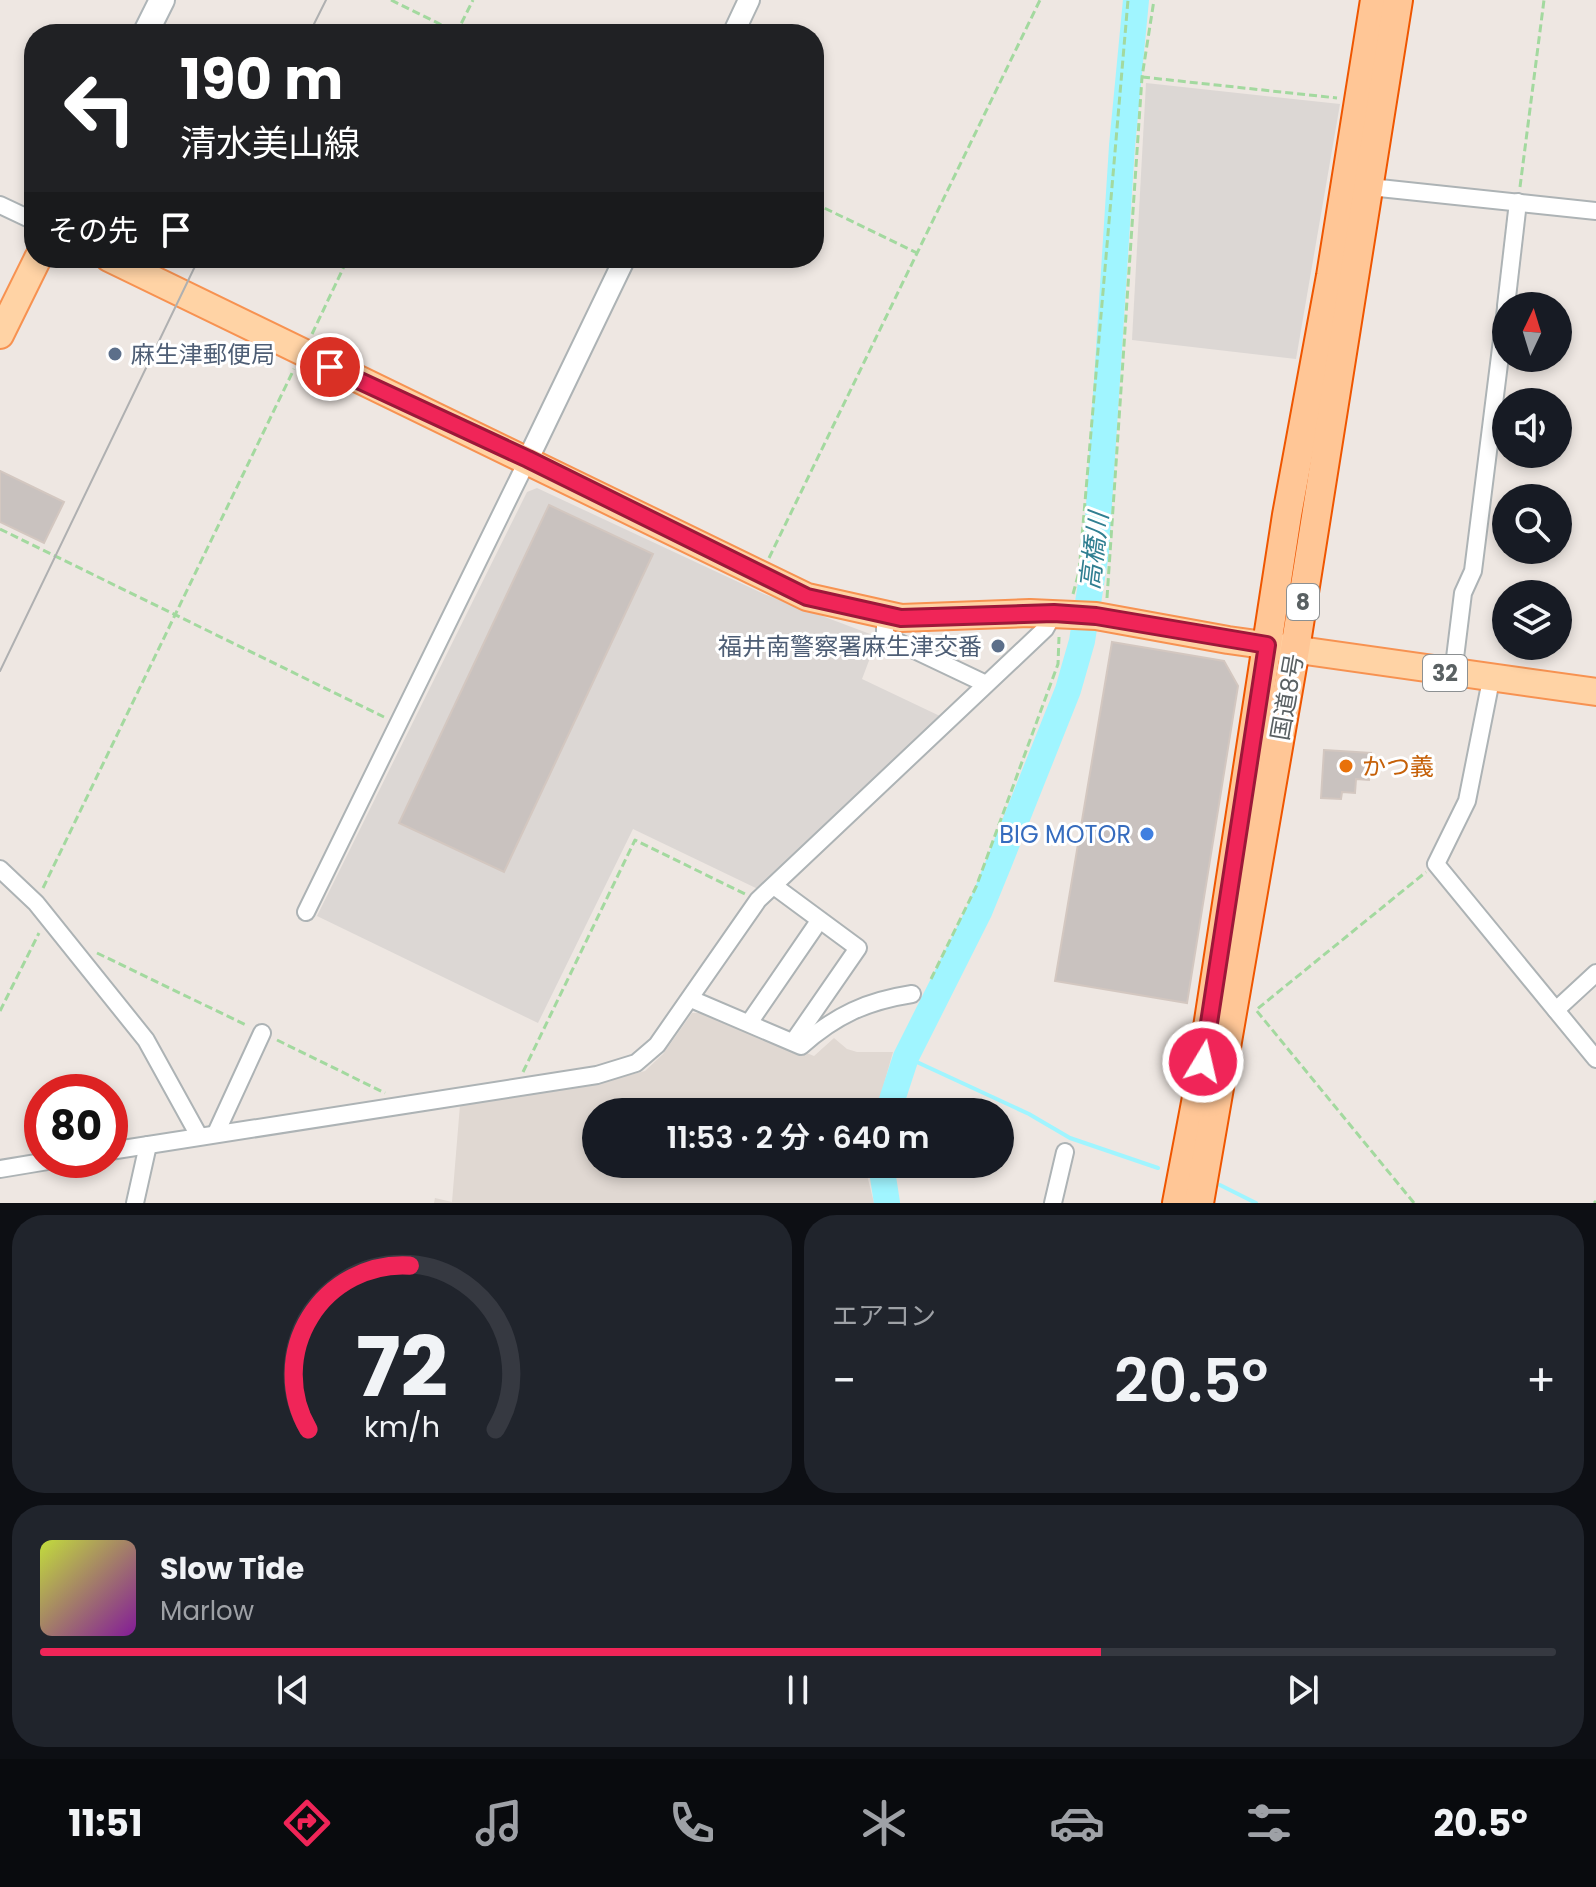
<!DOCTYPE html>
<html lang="ja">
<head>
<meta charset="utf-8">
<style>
  body { margin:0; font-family:Poppins,"Noto Sans JP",sans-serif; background:#20242c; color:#f1f3f6; height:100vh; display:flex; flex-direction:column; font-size:30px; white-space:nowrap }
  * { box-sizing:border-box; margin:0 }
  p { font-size:26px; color:#9ea1a6 }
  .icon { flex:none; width:44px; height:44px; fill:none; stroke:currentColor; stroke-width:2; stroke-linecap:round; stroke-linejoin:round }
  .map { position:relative; height:1203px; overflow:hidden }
  .sheet { display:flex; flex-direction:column; gap:12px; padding:12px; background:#0d0f14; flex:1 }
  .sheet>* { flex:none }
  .guide { position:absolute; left:24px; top:24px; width:800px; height:244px; border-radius:32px; box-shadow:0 4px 12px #0003; background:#202124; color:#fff; overflow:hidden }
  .needle { width:52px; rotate:4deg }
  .fabs { position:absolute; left:1492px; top:292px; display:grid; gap:16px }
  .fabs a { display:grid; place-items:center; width:80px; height:80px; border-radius:50%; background:#171b24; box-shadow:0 4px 12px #0003; font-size:40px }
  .speed { position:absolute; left:24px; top:1074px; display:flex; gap:16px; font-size:40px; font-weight:700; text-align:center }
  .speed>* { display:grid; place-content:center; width:104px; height:104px; border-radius:50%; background:#171b24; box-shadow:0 4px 12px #0003; line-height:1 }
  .speed .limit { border:12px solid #d22; background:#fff; color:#111 }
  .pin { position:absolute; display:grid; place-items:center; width:68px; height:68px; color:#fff; margin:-34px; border:4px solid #fff; border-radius:50%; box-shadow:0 2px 8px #0007 }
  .me { position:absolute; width:88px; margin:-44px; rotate:9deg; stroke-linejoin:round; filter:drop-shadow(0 0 6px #0008) }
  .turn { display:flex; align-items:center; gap:28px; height:168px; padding:0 24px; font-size:36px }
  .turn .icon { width:104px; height:104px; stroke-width:2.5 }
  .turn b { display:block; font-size:56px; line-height:68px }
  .then { display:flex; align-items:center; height:76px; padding:0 24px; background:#0003; gap:16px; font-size:30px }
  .big { font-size:60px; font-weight:600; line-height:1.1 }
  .sheet .card { flex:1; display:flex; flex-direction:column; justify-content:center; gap:12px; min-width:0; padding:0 28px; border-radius:32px; background:#20242c }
  .sheet .dial { align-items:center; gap:0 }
  .dial svg { height:208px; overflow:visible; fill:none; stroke:#363941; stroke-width:7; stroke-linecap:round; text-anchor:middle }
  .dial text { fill:#f1f3f6; stroke:none }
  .song { display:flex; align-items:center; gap:24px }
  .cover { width:96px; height:96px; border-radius:12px; background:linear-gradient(135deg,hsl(70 70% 55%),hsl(290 70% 35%)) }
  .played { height:8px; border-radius:4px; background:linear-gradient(90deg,#f02558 70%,#363941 70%) }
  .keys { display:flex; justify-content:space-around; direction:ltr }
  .heat { display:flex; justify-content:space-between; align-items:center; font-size:44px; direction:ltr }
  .sheet .tiles { flex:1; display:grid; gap:12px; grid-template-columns:1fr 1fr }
  .card:last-child { grid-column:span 2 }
  .trip { position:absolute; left:582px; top:1098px; width:432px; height:80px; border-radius:40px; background:#171b24; box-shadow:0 4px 12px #0003; font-weight:600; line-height:80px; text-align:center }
  .tabs { display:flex; height:128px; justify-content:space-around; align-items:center; background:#090b0e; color:#9ea1a6 }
  .tabs .icon { width:56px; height:56px }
  .tabs .on { color:#f02558 }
  .tabs b { font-size:36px; color:#f1f3f6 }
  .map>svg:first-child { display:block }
  .industrial { fill:#dcd7d4 }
  .education { fill:#e0d8d2 }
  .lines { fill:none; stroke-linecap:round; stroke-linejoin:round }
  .stream { stroke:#a0f5ff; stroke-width:4 }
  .river { stroke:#a0f5ff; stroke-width:26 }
  .building { fill:#c9c2bf; stroke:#d3c7c0; stroke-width:2 }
  .minor-casing { stroke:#adb3b5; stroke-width:20 }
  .tertiary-casing { stroke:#adb3b5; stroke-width:24 }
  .secondary-casing { stroke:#aeb5b8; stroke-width:28 }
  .primary-casing { stroke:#f79251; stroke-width:30 }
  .trunk-casing { stroke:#ef5600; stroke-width:32 }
  .path { stroke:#a3d99f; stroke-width:3; stroke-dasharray:8 4; stroke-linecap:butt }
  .minor { stroke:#fff; stroke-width:16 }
  .tertiary { stroke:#fff; stroke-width:20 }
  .secondary { stroke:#fff; stroke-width:24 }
  .primary { stroke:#ffd3a5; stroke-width:26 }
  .trunk { stroke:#ffc696; stroke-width:28 }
  .tram { stroke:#afb0b1; stroke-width:2 }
  .route-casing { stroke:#9c1839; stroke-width:20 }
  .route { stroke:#f02558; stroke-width:14 }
  .service-dot { fill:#5c6f8a; stroke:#fff; stroke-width:3 }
  .food-dot { fill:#e8710a; stroke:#fff; stroke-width:3 }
  .shop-dot { fill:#3f7fe0; stroke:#fff; stroke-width:3 }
  .labels { text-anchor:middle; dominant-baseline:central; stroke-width:6; stroke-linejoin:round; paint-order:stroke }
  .shield { fill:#fff; stroke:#8c9092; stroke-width:2 }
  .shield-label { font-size:22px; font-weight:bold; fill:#5a6163 }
  .service-label { font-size:24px; fill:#4e5e75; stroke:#fff; text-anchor:start }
  .street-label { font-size:24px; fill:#5a6163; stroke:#fff }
  .food-label { font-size:24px; fill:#c56008; stroke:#fff; text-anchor:start }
  .shop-label { font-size:24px; fill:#366cbe; stroke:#fff; text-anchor:end }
  .water-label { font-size:26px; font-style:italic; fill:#307f91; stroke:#fff }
</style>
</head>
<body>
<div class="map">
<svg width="1596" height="1203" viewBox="0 0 1596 1203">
  <rect width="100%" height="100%" fill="#eee7e2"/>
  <!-- industrial -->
  <g class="industrial">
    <polygon points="1146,83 1340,104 1296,359 1132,340"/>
    <polygon points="537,488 764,594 878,637 862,679 942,717 760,890 633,829 538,1023 317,916 527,492"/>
  </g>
  <!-- education -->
  <polygon class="education" points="692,1013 709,1013 814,1056 834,1038 847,1049 857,1052 893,1052 876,1112 596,1112 596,1164 869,1164 867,1175 874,1203 434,1203 435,1198 452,1202 460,1105 599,1083 645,1071 663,1054"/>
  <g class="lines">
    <!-- stream -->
    <g class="stream">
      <polyline points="906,1057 1029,1114 1070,1138 1158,1168"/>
      <polyline points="1220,1185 1256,1203"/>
    </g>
    <!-- river -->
    <g class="river">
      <polyline points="888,1112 906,1057 979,912 999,863 1068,690 1082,641 1096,552 1122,146 1136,0"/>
      <polyline points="881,1164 887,1203"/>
    </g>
  </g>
  <!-- building -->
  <g class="building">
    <polygon points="0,471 64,502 44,543 0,522"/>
    <polygon points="549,505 653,554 504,872 399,823"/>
    <polygon points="1112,642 1224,661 1238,686 1187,1003 1055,981"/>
    <polygon points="1324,750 1371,753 1369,780 1356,779 1355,793 1342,792 1341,799 1321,798"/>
  </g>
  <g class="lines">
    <defs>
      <g id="minor">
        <polyline points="1370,187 1596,211"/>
        <polyline points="0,205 34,221"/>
        <polyline points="1506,306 1518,202"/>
        <polyline points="885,615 885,636 986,684"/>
        <polyline points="1453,674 1463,593 1473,571 1506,308"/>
        <polyline points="1491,680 1467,801 1436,864 1596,1059"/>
        <polyline points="0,869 36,903 146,1040 199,1136"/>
        <polyline points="774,886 858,948 793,1042"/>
        <polyline points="306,912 528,459"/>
        <path d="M691 999 801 1046C836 1015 867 1001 912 994"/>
        <polyline points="1556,1010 1596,973"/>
        <polyline points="749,1023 819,921"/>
        <polyline points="216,1133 262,1033"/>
        <polyline points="110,1151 597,1075 636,1063 657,1045 758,900 1045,629 1054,613"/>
        <polyline points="0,1169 54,1160"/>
        <polyline points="135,1203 148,1145"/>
        <polyline points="1053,1203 1065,1152"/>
      </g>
      <g id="tertiary">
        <polyline points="733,34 749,0"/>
        <polyline points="528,459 625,258"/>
      </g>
      <polyline id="secondary" points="145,34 162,0"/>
      <g id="primary">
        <polyline points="109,258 807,597 901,618 1030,613 1096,616 1228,640 1596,692"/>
        <polyline points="0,335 38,258"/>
      </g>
      <g id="trunk">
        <polyline points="1177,1203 1198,1092 1287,515 1331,276 1375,0"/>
        <polyline points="1199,1203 1295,649 1398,0"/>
      </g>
    </defs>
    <!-- minor casing -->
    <use href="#minor" class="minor-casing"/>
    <!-- tertiary casing -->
    <use href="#tertiary" class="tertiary-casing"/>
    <!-- secondary casing -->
    <use href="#secondary" class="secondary-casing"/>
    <!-- primary casing -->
    <use href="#primary" class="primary-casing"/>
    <!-- trunk casing -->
    <use href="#trunk" class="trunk-casing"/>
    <!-- path -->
    <g class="path">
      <polyline points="391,0 460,34"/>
      <polyline points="456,34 473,0"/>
      <polyline points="1142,77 1337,98"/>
      <polyline points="1520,187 1544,0"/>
      <polyline points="814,203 917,253"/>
      <polyline points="312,334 348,258"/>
      <polyline points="0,529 384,717"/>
      <polyline points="769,558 1040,0"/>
      <polyline points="1073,594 1079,572 1128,0"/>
      <polyline points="1107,598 1142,77 1154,0"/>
      <polyline points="43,888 294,369"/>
      <polyline points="97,953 248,1026"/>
      <polyline points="931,979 976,887 1058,664 1059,637"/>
      <polyline points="0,1011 39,933"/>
      <polyline points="277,1040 385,1093"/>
      <polyline points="523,1072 635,840 745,894"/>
      <polyline points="1414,1203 1256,1010 1426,872"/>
      <polyline points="1594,1203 1596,1201"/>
    </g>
    <!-- minor -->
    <use href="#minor" class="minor"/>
    <!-- tertiary -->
    <use href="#tertiary" class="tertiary"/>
    <!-- secondary -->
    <use href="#secondary" class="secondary"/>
    <!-- primary -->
    <use href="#primary" class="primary"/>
    <!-- trunk -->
    <use href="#trunk" class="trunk"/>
    <!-- tram -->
    <g class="tram">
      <polyline points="309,34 326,0"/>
      <polyline points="0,671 199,258"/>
    </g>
  </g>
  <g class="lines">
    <defs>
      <polyline id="route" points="330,367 528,459 807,597 901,618 1054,613 1096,616 1267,645 1203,1062"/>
    </defs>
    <!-- route casing -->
    <use href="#route" class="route-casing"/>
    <!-- route -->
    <use href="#route" class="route"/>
  </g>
  <!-- markers -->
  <g class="service-dot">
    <circle cx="115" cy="354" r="8"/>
    <circle cx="998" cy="646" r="8"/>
  </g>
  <circle class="food-dot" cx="1346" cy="766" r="8"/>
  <circle class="shop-dot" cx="1147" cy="834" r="8"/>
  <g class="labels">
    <!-- shield labels -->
    <g class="shield">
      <rect x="1287" y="584" width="32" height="36" rx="6"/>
      <rect x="1423" y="655" width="44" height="36" rx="6"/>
    </g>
    <g class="shield-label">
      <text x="1303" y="602">8</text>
      <text x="1445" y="673">32</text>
    </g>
    <!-- service labels -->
    <g class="service-label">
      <text x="131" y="354">麻生津郵便局</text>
      <text x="982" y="646" text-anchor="end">福井南警察署麻生津交番</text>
    </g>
    <!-- street labels -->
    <g class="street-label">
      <text transform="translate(1287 697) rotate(-80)">国道8号</text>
    </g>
    <!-- food labels -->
    <g class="food-label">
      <text x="1362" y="766">かつ義</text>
    </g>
    <!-- shop labels -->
    <g class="shop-label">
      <text x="1131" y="834">BIG MOTOR</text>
    </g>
    <!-- water labels -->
    <g class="water-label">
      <text transform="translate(1094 551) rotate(-83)">高橋川</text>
    </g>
  </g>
</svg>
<div class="fabs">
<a><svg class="needle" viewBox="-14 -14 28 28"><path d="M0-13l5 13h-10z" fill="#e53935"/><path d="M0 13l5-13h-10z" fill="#9ea1a6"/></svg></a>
<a><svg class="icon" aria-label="sound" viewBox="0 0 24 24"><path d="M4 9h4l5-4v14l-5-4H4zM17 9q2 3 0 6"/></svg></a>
<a><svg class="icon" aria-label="search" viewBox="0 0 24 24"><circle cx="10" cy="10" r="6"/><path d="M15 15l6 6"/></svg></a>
<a><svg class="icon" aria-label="layers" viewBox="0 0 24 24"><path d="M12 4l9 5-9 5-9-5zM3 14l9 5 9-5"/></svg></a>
</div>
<div class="speed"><div class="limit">80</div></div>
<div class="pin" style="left:330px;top:367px;background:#d93025"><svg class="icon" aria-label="arrive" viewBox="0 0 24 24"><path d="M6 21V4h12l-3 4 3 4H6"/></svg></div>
<svg class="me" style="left:1203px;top:1062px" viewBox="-20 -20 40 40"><circle r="17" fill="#f02558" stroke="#fff" stroke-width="3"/><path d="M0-11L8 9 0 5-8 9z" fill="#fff"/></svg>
<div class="trip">11:53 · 2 分 · 640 m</div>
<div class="guide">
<div class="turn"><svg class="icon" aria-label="left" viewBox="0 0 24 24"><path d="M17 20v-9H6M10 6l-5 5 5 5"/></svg><div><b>190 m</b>清水美山線</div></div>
<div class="then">その先<svg class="icon" aria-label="arrive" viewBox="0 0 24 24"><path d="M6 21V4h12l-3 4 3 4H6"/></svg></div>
</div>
</div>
<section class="sheet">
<div class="tiles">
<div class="card dial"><svg viewBox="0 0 100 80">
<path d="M14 69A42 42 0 1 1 86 69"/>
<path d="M14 69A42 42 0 0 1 53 6" stroke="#f02558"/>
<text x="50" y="56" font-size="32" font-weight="700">72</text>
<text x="50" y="72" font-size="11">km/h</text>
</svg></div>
<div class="card"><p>エアコン</p>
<div class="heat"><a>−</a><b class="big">20.5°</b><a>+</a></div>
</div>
<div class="card">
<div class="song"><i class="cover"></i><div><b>Slow Tide</b><p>Marlow</p></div></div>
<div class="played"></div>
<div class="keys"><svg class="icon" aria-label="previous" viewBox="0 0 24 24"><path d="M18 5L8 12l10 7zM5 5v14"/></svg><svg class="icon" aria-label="pause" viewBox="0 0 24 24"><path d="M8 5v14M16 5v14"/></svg><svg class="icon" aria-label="next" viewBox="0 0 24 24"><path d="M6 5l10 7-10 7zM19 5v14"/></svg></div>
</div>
</div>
</section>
<nav class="tabs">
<b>11:51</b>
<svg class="icon on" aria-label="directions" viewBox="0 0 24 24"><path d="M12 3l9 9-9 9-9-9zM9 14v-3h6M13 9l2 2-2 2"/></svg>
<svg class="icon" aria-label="music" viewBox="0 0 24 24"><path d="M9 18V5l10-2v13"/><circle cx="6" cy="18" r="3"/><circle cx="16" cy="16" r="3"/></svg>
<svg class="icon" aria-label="phone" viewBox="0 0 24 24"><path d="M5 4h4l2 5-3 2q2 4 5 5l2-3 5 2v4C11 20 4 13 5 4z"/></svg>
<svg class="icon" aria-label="climate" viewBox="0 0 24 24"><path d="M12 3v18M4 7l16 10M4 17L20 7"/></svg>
<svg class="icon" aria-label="car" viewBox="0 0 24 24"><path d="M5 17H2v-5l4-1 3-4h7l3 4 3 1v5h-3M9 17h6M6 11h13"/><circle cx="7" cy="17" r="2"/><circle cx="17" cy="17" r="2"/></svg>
<svg class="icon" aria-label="filters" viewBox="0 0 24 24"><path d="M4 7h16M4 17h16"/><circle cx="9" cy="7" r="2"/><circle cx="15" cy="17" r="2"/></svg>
<b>20.5°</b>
</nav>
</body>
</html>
